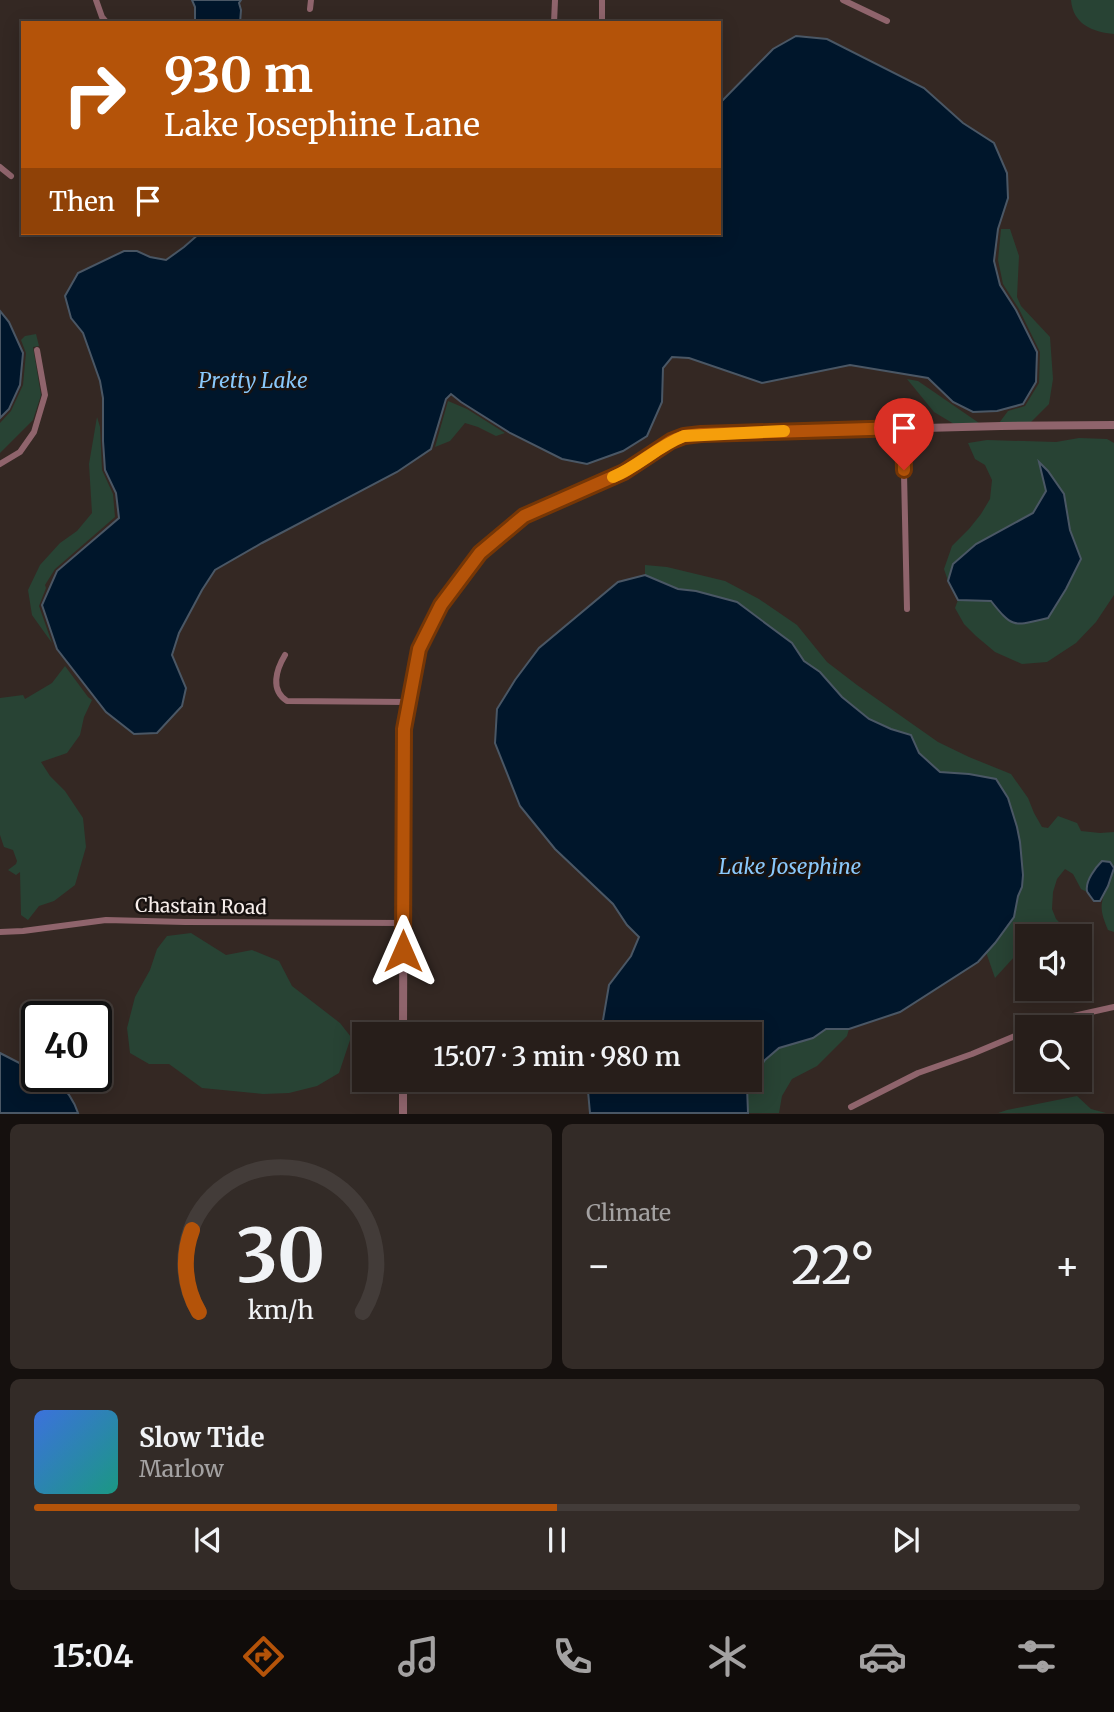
<!DOCTYPE html>
<html lang="en">
<head>
<meta charset="utf-8">
<style>
  body { margin:0; font-family:Merriweather,serif; background:#332b27; color:#f1f3f6; height:100vh; display:flex; flex-direction:column; font-size:26px; white-space:nowrap }
  * { box-sizing:border-box; margin:0 }
  p { font-size:23px; color:#a4a2a2 }
  .icon { flex:none; width:38px; height:38px; fill:none; stroke:currentColor; stroke-width:2; stroke-linecap:round; stroke-linejoin:round }
  .map { position:relative; height:1114px; overflow:hidden }
  .details { display:flex; flex-direction:column; gap:10px; padding:10px; background:#15100e; flex:1 }
  .details>* { flex:none }
  .hud { position:absolute; left:21px; top:21px; width:700px; height:214px; border-radius:0px; box-shadow:0 4px 18px #0003,0 0 0 2px #433c39; background:#b45309; color:#fff; overflow:hidden }
  .buttons { position:absolute; left:1015px; top:924px; display:grid; gap:14px }
  .buttons a { display:grid; place-items:center; width:77px; height:77px; border-radius:0px; background:#271e1a; box-shadow:0 4px 18px #0003,0 0 0 2px #433c39; font-size:35px }
  .speed { position:absolute; left:21px; top:1001px; display:flex; gap:14px; font-size:35px; font-weight:700; text-align:center }
  .speed>* { display:grid; place-content:center; width:91px; height:91px; border-radius:50%; background:#271e1a; box-shadow:0 4px 18px #0003,0 0 0 2px #433c39; line-height:1 }
  .speed .limit { border:4px solid #111; border-radius:10px; background:#fff; color:#111 }
  .pin { position:absolute; display:grid; place-items:center; width:60px; height:60px; color:#fff; margin:-72px -30px; border-radius:50% 50% 50% 0; rotate:-45deg; box-shadow:0 0 7px #0007 }
  .pin .icon { rotate:45deg }
  .me { position:absolute; width:77px; margin:-38px; rotate:0deg; stroke-linejoin:round; filter:drop-shadow(0 0 5px #0008) }
  .turn { display:flex; align-items:center; gap:24px; height:147px; padding:0 28px; font-size:32px }
  .turn .icon { width:91px; height:91px; stroke-width:2.5 }
  .turn b { display:block; font-size:49px; line-height:60px }
  .then { display:flex; align-items:center; height:66px; padding:0 28px; background:#0003; gap:14px; font-size:26px }
  .big { font-size:52px; font-weight:600; line-height:1.1 }
  .details .widget { flex:1; display:flex; flex-direction:column; justify-content:center; gap:10px; min-width:0; padding:0 24px; border-radius:10px; background:#332b27 }
  .details .dial { align-items:center; gap:0 }
  .dial svg { height:182px; overflow:visible; fill:none; stroke:#433c39; stroke-width:7; stroke-linecap:round; text-anchor:middle }
  .dial text { fill:#f1f3f6; stroke:none }
  .song { display:flex; align-items:center; gap:21px }
  .cover { width:84px; height:84px; border-radius:10px; background:linear-gradient(135deg,hsl(220 70% 55%),hsl(170 70% 35%)) }
  .played { height:7px; border-radius:4px; background:linear-gradient(90deg,#b45309 50%,#433c39 50%) }
  .keys { display:flex; justify-content:space-around; direction:ltr }
  .heat { display:flex; justify-content:space-between; align-items:center; font-size:38px; direction:ltr }
  .details .tiles { flex:1; display:grid; gap:10px; grid-template-columns:1fr 1fr }
  .widget:last-child { grid-column:span 2 }
  .trip { position:absolute; left:352px; top:1022px; width:410px; height:70px; border-radius:0px; background:#271e1a; box-shadow:0 4px 18px #0003,0 0 0 2px #433c39; font-weight:600; line-height:70px; text-align:center }
  .menu { display:flex; height:112px; justify-content:space-around; align-items:center; background:#100c0a; color:#a4a2a2 }
  .menu .icon { width:49px; height:49px }
  .menu .active { color:#b45309 }
  .menu b { font-size:32px; color:#f1f3f6 }
  .map>svg:first-child { display:block }
  .green { fill:#284334 }
  .water { fill:#00162b; stroke:#4a5765; stroke-width:2 }
  .lines { fill:none; stroke-linecap:round; stroke-linejoin:round }
  .minor { stroke:#8f646c; stroke-width:6 }
  .tertiary { stroke:#8f646c; stroke-width:8 }
  .route-casing { stroke:#753606; stroke-width:18 }
  .route { stroke:#b45309; stroke-width:12 }
  .slow { stroke:#f59e0b; stroke-width:12 }
  .labels { text-anchor:middle; dominant-baseline:central; stroke-width:5; stroke-linejoin:round; paint-order:stroke }
  .street-label { font-size:19px; fill:#f7eeeb; stroke:#181210 }
  .water-label { font-size:21px; font-style:italic; fill:#89c8fb; stroke:#181210 }
</style>
</head>
<body>
<div class="map">
<svg width="1114" height="1114" viewBox="0 0 1114 1114">
  <rect width="100%" height="100%" fill="#342823"/>
  <!-- green -->
  <g class="green">
    <path d="M1071 0H1114V34C1092 32 1073 24 1071 0Z"/>
    <polygon points="1001,229 1010,229 1019,256 1017,297 1021,306 1050,337 1053,379 1049,404 1031,422 999,423 1008,411 1025,406 1039,383 1040,352 1019,309 1003,284 998,260"/>
    <polygon points="36,334 39,346 33,347 41,395 33,420 0,453 0,423 11,411 23,385 26,353 21,340 25,336"/>
    <polygon points="907,379 918,381 979,423 954,424 934,412"/>
    <polygon points="448,401 467,409 505,433 496,436 478,427 465,423 450,441 435,447"/>
    <polygon points="97,417 100,427 102,470 113,494 115,517 55,569 45,585 46,588 39,606 52,643 32,615 28,590 40,565 60,543 77,531 92,513 89,464"/>
    <polygon points="1079,438 1107,439 1114,443 1114,595 1096,622 1076,643 1047,662 1022,664 995,652 976,636 964,624 955,608 958,600 991,601 1081,559 1070,530 1064,494 1041,463 1046,491 1033,513 976,544 953,564 948,581 944,569 952,546 969,529 981,514 990,499 992,480 985,465 975,459 968,443 987,440 1056,442"/>
    <path d="M645 565 667 567 725 581 759 599 797 625 827 662 857 685 938 742 969 757 1011 774 1028 798 1034 813 1042 827 1048 828 1058 816 1077 823 1081 831 1100 833 1114 832V932L1108 930C1100 911 1099 904 1108 886L1088 884 1087 892 1081 889 1073 874 1065 869 1057 879 1053 892 1052 909 1056 919 1066 929 1063 936H1027V943L995 978 986 952 1014 917 1018 896 1022 887 1023 867 1020 842 1008 798 969 774 940 772 919 753 911 735 891 729 869 719 842 697 820 672 804 661 792 643 737 602 696 591 678 589 645 575Z"/>
    <polygon points="65,666 88,697 92,700 84,717 80,735 67,753 41,762 50,776 65,791 83,818 86,847 75,885 54,901 39,906 28,920 21,915 20,872 16,875 8,870 16,864 17,861 13,850 4,847 0,835 0,698 23,695 25,699 52,683"/>
    <polygon points="191,933 226,955 252,950 279,961 292,986 340,1023 351,1037 339,1073 317,1086 289,1093 263,1094 202,1088 169,1064 149,1064 130,1053 127,1028 135,997 150,970 157,949 167,936"/>
    <polygon points="826,1029 849,1029 847,1036 817,1066 792,1079 782,1096 779,1113 748,1113 747,1088 765,1060 779,1048 813,1038"/>
    <polygon points="1077,1096 1091,1109 1106,1113 998,1113 1007,1110"/>
  </g>
  <!-- water -->
  <g class="water">
    <polygon points="192,0 241,0 239,3 241,10 240,23 195,23 195,7"/>
    <polygon points="796,36 827,39 924,88 963,123 994,143 1007,173 1008,198 998,229 994,261 1000,285 1016,310 1037,352 1036,382 1023,404 997,411 973,412 953,402 928,378 850,365 762,383 689,358 672,357 663,368 662,402 647,436 623,451 587,464 562,459 510,433 461,402 451,394 446,399 431,449 397,472 262,543 215,570 202,590 179,633 172,655 186,688 182,706 157,733 134,734 106,712 57,649 42,605 57,571 119,518 116,493 105,470 103,441 103,398 100,381 83,333 71,318 65,296 78,273 124,251 137,251 150,257 166,260 184,247 200,233 719,233 719,104 773,49"/>
    <polygon points="0,311 9,322 23,353 20,385 9,409 0,418"/>
    <path d="M1039 462 1048 471 1064 494 1070 530 1081 559 1066 589 1048 618C1014 626 1013 629 991 601L958 600 948 581 953 564 976 544 1033 513 1046 491Z"/>
    <polygon points="645,575 678,589 696,591 737,602 792,643 804,661 820,672 842,697 869,719 891,729 911,735 919,753 940,772 969,774 996,779 1008,798 1017,827 1020,842 1023,875 1022,887 1018,896 1014,917 995,943 978,962 900,1012 849,1029 826,1029 813,1038 779,1048 765,1060 747,1086 748,1113 590,1113 587,1080 749,1080 749,1034 599,1034 602,1026 609,985 631,956 639,937 627,925 613,904 555,849 520,806 495,743 497,709 515,680 539,648 618,582"/>
    <path d="M1102 861 1110 862 1114 868 1108 886 1100 901H1094C1093 900 1087 892 1087 891 1085 881 1096 867 1102 861Z"/>
    <path d="M0 1053 31 1069 37 1070V1076H53C63 1086 74 1100 78 1113H0Z"/>
  </g>
  <g class="lines">
    <!-- minor -->
    <g class="minor">
      <polyline points="96,0 102,17 107,23"/>
      <polyline points="843,0 887,21"/>
      <polyline points="310,9 311,0"/>
      <polyline points="554,23 555,0"/>
      <polyline points="602,23 602,0"/>
      <polyline points="0,167 11,176"/>
      <polyline points="903,428 907,609"/>
      <polyline points="0,464 20,452 34,432 45,395 37,350"/>
      <path d="M285 655C276 670 270 690 287 701L408 702"/>
      <polyline points="0,932 23,931 106,920 185,922 403,923"/>
      <polyline points="1037,1027 1069,1017 1114,1007"/>
      <polyline points="851,1107 918,1073 972,1054 1027,1031"/>
    </g>
    <!-- tertiary -->
    <g class="tertiary">
      <polyline points="403,1034 404,729 419,649 441,605 480,553 524,516 624,472 671,441 684,436 701,434 1001,426 1114,425"/>
      <polyline points="403,1114 403,1080"/>
    </g>
  </g>
  <g class="lines">
    <defs>
      <polyline id="route" points="403,951 404,729 419,649 441,605 480,553 524,516 624,472 671,441 684,436 701,434 903,428 904,470"/>
    </defs>
    <!-- route casing -->
    <use href="#route" class="route-casing"/>
    <!-- route -->
    <use href="#route" class="route"/>
    <!-- slow -->
    <path class="slow" d="M613 477C639 466 658 446 684 436L784 431"/>
  </g>
  <g class="labels">
    <!-- street labels -->
    <g class="street-label">
      <text transform="translate(201 906) rotate(1)">Chastain Road</text>
    </g>
    <!-- water labels -->
    <g class="water-label">
      <text x="253" y="380">Pretty Lake</text>
      <text x="790" y="866">Lake Josephine</text>
    </g>
  </g>
</svg>
<div class="buttons">
<a><svg class="icon" aria-label="sound" viewBox="0 0 24 24"><path d="M4 9h4l5-4v14l-5-4H4zM17 9q2 3 0 6"/></svg></a>
<a><svg class="icon" aria-label="search" viewBox="0 0 24 24"><circle cx="10" cy="10" r="6"/><path d="M15 15l6 6"/></svg></a>
</div>
<div class="speed"><div class="limit">40</div></div>
<div class="pin" style="left:904px;top:470px;background:#d93025"><svg class="icon" aria-label="arrive" viewBox="0 0 24 24"><path d="M6 21V4h12l-3 4 3 4H6"/></svg></div>
<svg class="me" style="left:403px;top:951px" viewBox="-20 -20 40 40"><path d="M0-17L14 15 0 8-14 15z" fill="#b45309" stroke="#fff" stroke-width="4"/></svg>
<div class="trip">15:07 · 3 min · 980 m</div>
<div class="hud">
<div class="turn"><svg class="icon" aria-label="right" viewBox="0 0 24 24"><path d="M7 20v-9h11M14 6l5 5-5 5"/></svg><div><b>930 m</b>Lake Josephine Lane</div></div>
<div class="then">Then<svg class="icon" aria-label="arrive" viewBox="0 0 24 24"><path d="M6 21V4h12l-3 4 3 4H6"/></svg></div>
</div>
</div>
<section class="details">
<div class="tiles">
<div class="widget dial"><svg viewBox="0 0 100 80">
<path d="M14 69A42 42 0 1 1 86 69"/>
<path d="M14 69A42 42 0 0 1 11 33" stroke="#b45309"/>
<text x="50" y="56" font-size="32" font-weight="700">30</text>
<text x="50" y="72" font-size="11">km/h</text>
</svg></div>
<div class="widget"><p>Climate</p>
<div class="heat"><a>−</a><b class="big">22°</b><a>+</a></div>
</div>
<div class="widget">
<div class="song"><i class="cover"></i><div><b>Slow Tide</b><p>Marlow</p></div></div>
<div class="played"></div>
<div class="keys"><svg class="icon" aria-label="previous" viewBox="0 0 24 24"><path d="M18 5L8 12l10 7zM5 5v14"/></svg><svg class="icon" aria-label="pause" viewBox="0 0 24 24"><path d="M8 5v14M16 5v14"/></svg><svg class="icon" aria-label="next" viewBox="0 0 24 24"><path d="M6 5l10 7-10 7zM19 5v14"/></svg></div>
</div>
</div>
</section>
<nav class="menu">
<b>15:04</b>
<svg class="icon active" aria-label="directions" viewBox="0 0 24 24"><path d="M12 3l9 9-9 9-9-9zM9 14v-3h6M13 9l2 2-2 2"/></svg>
<svg class="icon" aria-label="music" viewBox="0 0 24 24"><path d="M9 18V5l10-2v13"/><circle cx="6" cy="18" r="3"/><circle cx="16" cy="16" r="3"/></svg>
<svg class="icon" aria-label="phone" viewBox="0 0 24 24"><path d="M5 4h4l2 5-3 2q2 4 5 5l2-3 5 2v4C11 20 4 13 5 4z"/></svg>
<svg class="icon" aria-label="climate" viewBox="0 0 24 24"><path d="M12 3v18M4 7l16 10M4 17L20 7"/></svg>
<svg class="icon" aria-label="car" viewBox="0 0 24 24"><path d="M5 17H2v-5l4-1 3-4h7l3 4 3 1v5h-3M9 17h6M6 11h13"/><circle cx="7" cy="17" r="2"/><circle cx="17" cy="17" r="2"/></svg>
<svg class="icon" aria-label="filters" viewBox="0 0 24 24"><path d="M4 7h16M4 17h16"/><circle cx="9" cy="7" r="2"/><circle cx="15" cy="17" r="2"/></svg>
</nav>
</body>
</html>
